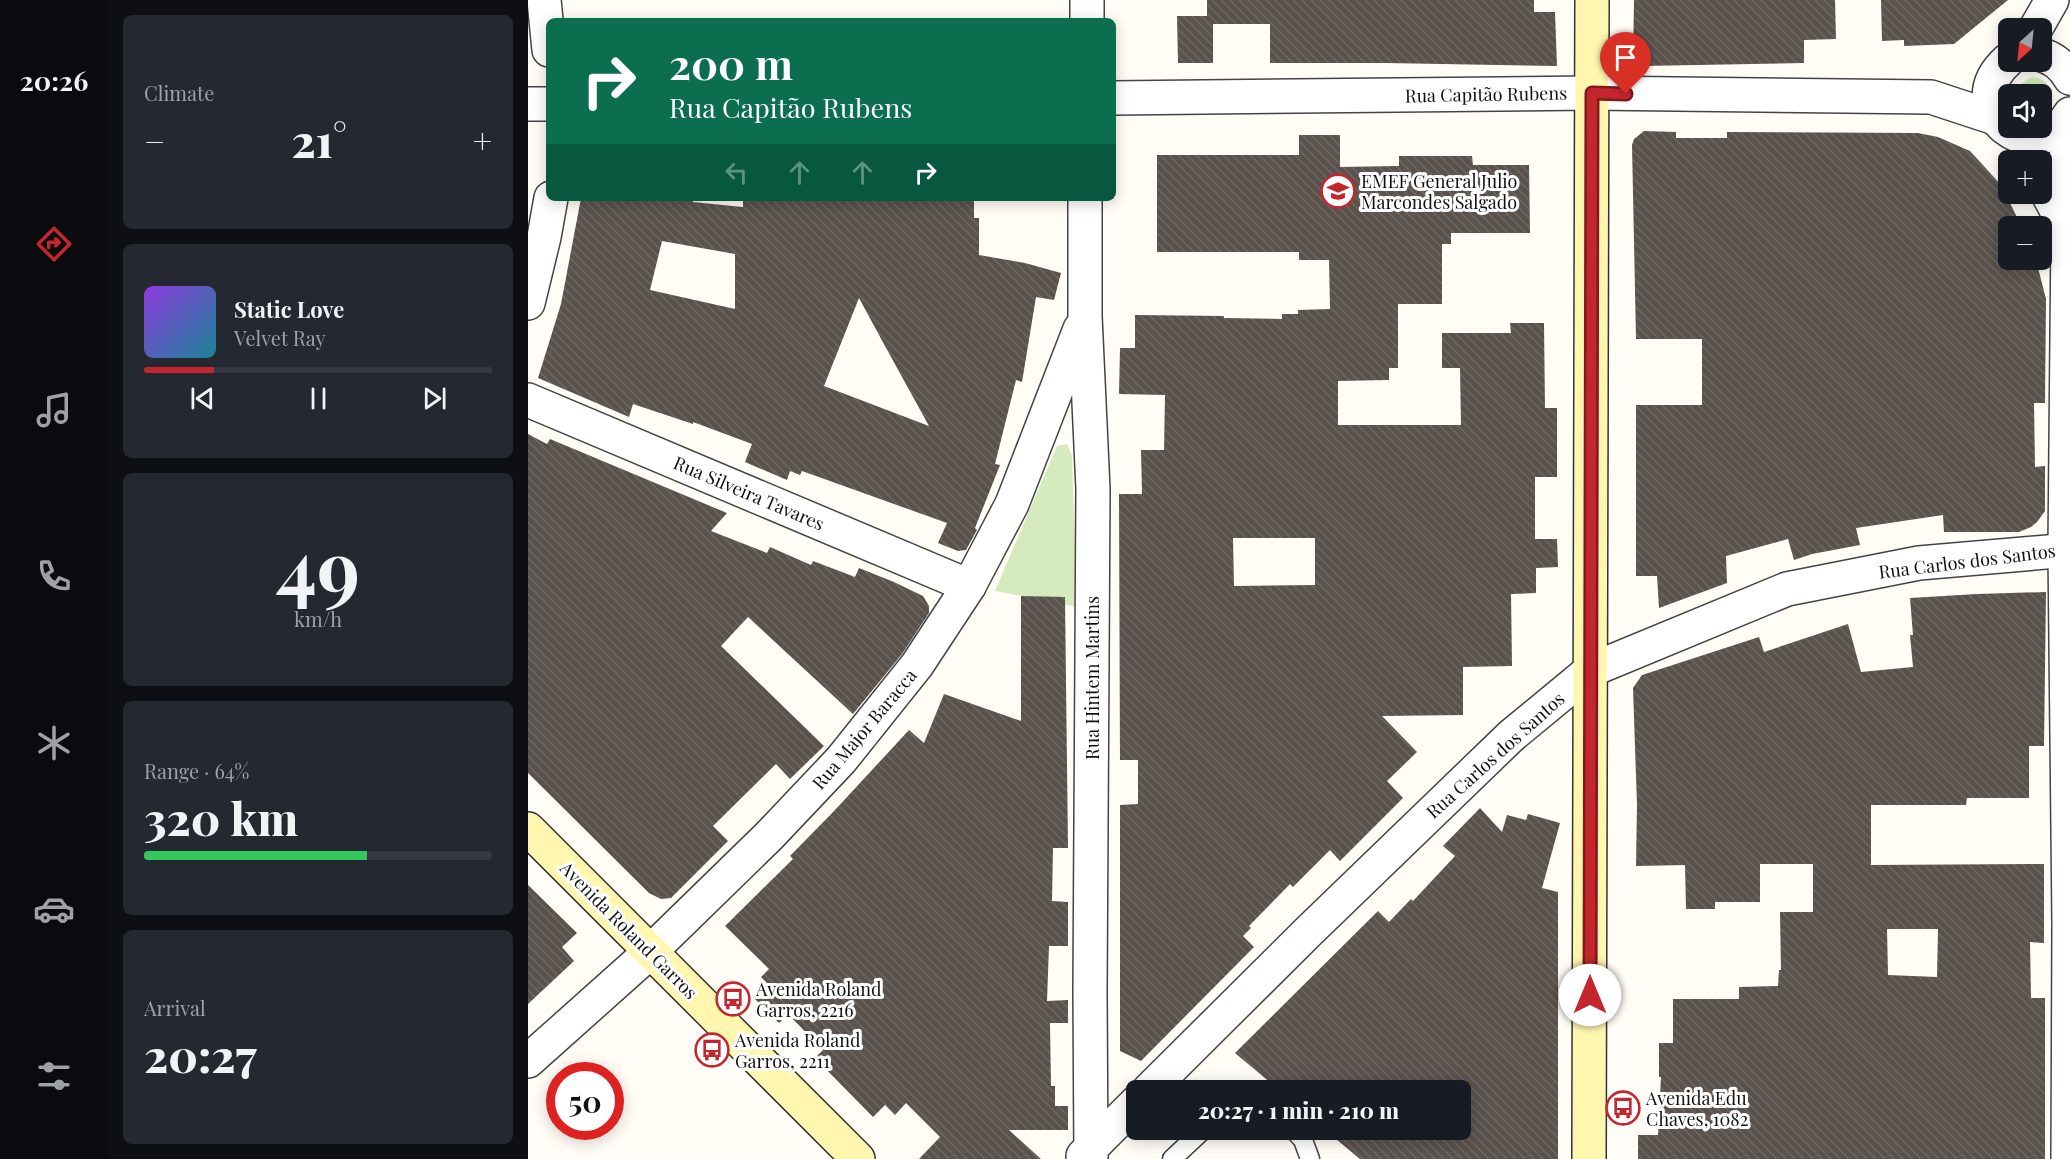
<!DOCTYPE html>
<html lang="en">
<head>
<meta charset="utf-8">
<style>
  body { margin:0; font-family:"Playfair Display",serif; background:#242831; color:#f1f3f6; height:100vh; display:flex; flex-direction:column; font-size:22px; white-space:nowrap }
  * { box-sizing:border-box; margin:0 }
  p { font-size:20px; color:#9ea1a6 }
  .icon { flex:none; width:33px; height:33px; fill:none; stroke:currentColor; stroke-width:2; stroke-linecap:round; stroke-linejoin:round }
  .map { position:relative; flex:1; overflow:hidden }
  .panel { display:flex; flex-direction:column; gap:15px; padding:15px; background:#0d0f14; width:420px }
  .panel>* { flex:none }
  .banner { position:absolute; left:18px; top:18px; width:570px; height:183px; border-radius:9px; box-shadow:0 3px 15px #0003; background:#0b6e4f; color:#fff; overflow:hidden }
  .needle { width:39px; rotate:207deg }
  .tools { position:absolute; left:1470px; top:18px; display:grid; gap:12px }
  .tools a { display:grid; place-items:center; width:54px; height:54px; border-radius:9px; background:#171b24; box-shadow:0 3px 15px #0003; font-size:30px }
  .speed { position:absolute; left:18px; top:1062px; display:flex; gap:12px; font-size:30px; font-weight:700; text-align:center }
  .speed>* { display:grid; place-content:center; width:78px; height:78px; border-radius:50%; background:#171b24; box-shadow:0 3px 15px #0003; line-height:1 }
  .speed .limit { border:9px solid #d22; background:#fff; color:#111 }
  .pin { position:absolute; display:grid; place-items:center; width:51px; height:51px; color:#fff; margin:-62px -26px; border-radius:50% 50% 50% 0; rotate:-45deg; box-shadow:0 0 6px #0007 }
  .pin .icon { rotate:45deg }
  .me { position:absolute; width:66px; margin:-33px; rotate:0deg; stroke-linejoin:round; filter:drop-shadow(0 0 4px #0008) }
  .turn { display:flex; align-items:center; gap:21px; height:126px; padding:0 24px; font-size:27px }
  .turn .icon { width:78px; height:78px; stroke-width:2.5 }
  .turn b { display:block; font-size:42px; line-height:51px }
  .lanes { display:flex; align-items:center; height:57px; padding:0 24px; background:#0003; justify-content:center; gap:30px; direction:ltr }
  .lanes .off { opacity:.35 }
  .big { font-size:45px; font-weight:800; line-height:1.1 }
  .panel .widget { flex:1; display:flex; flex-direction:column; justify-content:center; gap:9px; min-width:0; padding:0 21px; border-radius:9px; background:#242831 }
  .panel .dial { align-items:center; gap:0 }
  .dial b { font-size:78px; line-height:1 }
  .song { display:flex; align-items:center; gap:18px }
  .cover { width:72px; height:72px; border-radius:9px; background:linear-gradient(135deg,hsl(270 70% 55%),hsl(190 70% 35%)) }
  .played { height:6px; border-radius:3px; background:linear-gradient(90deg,#c4262e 20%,#363941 20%) }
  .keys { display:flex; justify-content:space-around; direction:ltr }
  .heat { display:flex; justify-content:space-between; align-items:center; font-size:33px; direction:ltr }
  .charge { height:9px; border-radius:4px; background:linear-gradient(90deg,#34c759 64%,#363941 0) }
  .trip { position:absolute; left:598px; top:1080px; width:345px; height:60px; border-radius:9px; background:#171b24; box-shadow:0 3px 15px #0003; font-weight:800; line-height:60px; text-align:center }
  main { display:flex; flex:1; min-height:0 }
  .tabs { display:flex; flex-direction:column; width:108px; justify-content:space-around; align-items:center; background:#090b0e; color:#9ea1a6 }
  .tabs .icon { width:42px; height:42px }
  .tabs .selected { color:#c4262e }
  .tabs b { font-size:27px; color:#f1f3f6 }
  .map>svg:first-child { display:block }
  .grass { fill:#d5ebbd }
  .building { fill:url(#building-back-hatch); fill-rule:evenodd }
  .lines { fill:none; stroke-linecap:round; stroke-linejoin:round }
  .lane-casing { stroke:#444; stroke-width:21 }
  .street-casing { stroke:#444; stroke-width:36 }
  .secondary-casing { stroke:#333; stroke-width:36 }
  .lane { stroke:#fff; stroke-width:18 }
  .street { stroke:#fff; stroke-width:33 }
  .secondary { stroke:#fff6b0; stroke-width:33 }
  .route-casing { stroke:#7f191e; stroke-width:15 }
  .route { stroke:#c4262e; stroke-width:10 }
  .labels { text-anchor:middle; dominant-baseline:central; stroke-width:6; stroke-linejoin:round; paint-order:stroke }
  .street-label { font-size:18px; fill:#111; stroke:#fff }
  .poi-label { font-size:18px; fill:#111; stroke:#fff; text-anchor:start }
</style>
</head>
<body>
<main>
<nav class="tabs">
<b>20:26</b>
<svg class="icon selected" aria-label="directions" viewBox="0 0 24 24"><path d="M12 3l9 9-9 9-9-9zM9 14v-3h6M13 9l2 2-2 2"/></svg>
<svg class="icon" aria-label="music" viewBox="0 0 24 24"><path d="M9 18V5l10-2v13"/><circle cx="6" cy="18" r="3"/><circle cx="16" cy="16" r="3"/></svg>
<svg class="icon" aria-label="phone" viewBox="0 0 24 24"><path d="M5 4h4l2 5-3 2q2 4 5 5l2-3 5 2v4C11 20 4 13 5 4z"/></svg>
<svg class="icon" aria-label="climate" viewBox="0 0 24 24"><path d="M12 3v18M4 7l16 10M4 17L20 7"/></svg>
<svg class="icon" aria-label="car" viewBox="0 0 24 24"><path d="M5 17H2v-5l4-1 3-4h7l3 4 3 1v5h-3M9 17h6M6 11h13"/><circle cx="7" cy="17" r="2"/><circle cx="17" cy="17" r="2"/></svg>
<svg class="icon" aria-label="filters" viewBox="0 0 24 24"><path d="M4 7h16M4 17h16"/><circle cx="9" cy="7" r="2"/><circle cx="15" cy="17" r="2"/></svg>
</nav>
<section class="panel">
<div class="widget"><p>Climate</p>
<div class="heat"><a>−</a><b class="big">21°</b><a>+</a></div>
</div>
<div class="widget">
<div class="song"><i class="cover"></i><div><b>Static Love</b><p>Velvet Ray</p></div></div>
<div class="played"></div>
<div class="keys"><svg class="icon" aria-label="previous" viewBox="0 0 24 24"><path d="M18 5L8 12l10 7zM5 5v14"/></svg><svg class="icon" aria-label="pause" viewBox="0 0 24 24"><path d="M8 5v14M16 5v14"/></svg><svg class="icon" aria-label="next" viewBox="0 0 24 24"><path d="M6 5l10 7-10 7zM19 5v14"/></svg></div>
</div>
<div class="widget dial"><b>49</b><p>km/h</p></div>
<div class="widget"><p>Range · 64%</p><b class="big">320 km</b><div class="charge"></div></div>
<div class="widget"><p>Arrival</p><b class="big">20:27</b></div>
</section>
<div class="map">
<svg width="1542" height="1159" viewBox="0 0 1542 1159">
  <defs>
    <pattern id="building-back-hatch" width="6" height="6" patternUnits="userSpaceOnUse" patternTransform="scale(1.5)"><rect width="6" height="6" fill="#5a524d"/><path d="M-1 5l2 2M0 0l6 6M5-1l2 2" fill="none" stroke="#6d6662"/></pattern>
  </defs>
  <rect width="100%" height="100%" fill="#fffdf5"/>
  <!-- grass -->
  <g class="grass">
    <path d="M1505 77C1517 79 1525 86 1522 99L1514 109V94H1490C1491 85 1496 80 1505 77Z"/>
    <polygon points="539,444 544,456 549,607 467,591 529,446"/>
  </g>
  <!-- building -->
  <g class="building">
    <polygon points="679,0 1006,0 1006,12 1027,12 1029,66 858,63 742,63 742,24 685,24 685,63 650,63 649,16 679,16"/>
    <polygon points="1106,0 1307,0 1308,39 1276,40 1276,63 1114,66 1105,58"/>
    <polygon points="1353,0 1480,0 1426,44 1376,46 1376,40 1354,41"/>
    <polygon points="1116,131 1148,132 1148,138 1199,138 1199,132 1390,133 1410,137 1442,151 1474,186 1493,226 1480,226 1480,260 1508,260 1518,299 1517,403 1506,403 1507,467 1517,466 1517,511 1509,522 1503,527 1491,532 1416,532 1415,515 1328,528 1332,545 1284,554 1266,560 1260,539 1198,556 1199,583 1131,608 1129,576 1108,576 1108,405 1174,405 1174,339 1108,339 1104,145 1106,139"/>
    <path d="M771 135H812V167L871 166V156H944L945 165H1001L1002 233H923V244H914V304H870V368H861V380L810 381V425H933L932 368H914V333H983L982 323H1016L1017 408H1029V477H1007V539H1029L1030 567 1008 568V593L983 594 984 666 935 667V715L854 716 889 752 859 781 875 798 812 861 802 850 765 887 762 884 721 926 723 928 715 936 726 947 613 1061 592 1051V805L610 804V760H592L591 494H614L613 450H636L637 395 591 394 592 348H607V315L696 316V318L754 319V314H770V310L802 309 801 260H771V252H629V155H771ZM705 538H787V585L706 586Z"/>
    <path d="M53 198H165V202L215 207V198H446V218H451V255L497 263 533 273 526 300 508 297 494 382 488 380 467 464 472 465 447 528 449 530 438 550 430 551 410 543 419 523 274 471 272 475 262 471 259 480 217 462 224 444 165 422V424L105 404 101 417 10 378 33 304ZM134 241 207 254V309L122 290ZM331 298 357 346 401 426 296 386Z"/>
    <polygon points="0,434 19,444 22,439 199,513 183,531 239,553 242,547 283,565 285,561 327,577 331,568 366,582 395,596 401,606 401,613 374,654 325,714 220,617 193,646 296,746 262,779 248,764 185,826 200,841 143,898 133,899 121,893 0,773"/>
    <path d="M1518 592 1516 746H1501V798H1439L1438 805H1343V865L1516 864V943L1502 942 1503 998H1517V1159H1110V1135H1130L1133 1077H1131V1043H1145V999H1211V987L1250 986 1251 970H1253L1252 912H1285V864H1232V902H1187V909H1158L1157 865 1108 866 1109 805 1105 688 1114 675 1231 637 1236 652 1320 624 1333 672 1385 667 1382 635H1385L1382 598 1449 594ZM1359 929H1410L1409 977 1360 975Z"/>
    <polygon points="493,596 537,597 540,848 525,848 524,901 540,902 540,946 521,946 519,1001 540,1000 540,1023 522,1023 523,1086 527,1086 527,1106 540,1106 540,1130 481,1130 513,1159 391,1159 412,1137 378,1103 367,1115 357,1105 345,1117 287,1058 295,1050 260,1014 251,1023 225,997 239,983 233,977 241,969 197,926 265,859 262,856 307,810 381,730 396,743 416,694 493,721"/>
    <polygon points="952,808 974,832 979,815 998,820 1000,814 1032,823 1014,888 1030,892 1030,1159 832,1159 797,1130 933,1130 933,1090 751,1090 707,1053 850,911 861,922 883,899 885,901 927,856 915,846"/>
    <polygon points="0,885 49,933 34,947 46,961 0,1004"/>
  </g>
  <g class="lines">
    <defs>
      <g id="lane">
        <polyline points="766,1130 775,1140 782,1159"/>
        <polyline points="644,1159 675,1130"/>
      </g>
      <g id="street">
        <polyline points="16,0 21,50"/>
        <polyline points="559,21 559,0"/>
        <polyline points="1508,28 1524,0"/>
        <path d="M1514 55C1527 59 1535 66 1542 78"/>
        <path d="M1480 60C1424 110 1508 173 1542 114"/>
        <polyline points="585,98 1064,93 1403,97 1467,118"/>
        <polyline points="0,104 21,104"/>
        <polyline points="1538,121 1540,230 1537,550 1541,923 1540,1159"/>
        <polyline points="1514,183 1538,228"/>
        <polyline points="557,198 557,316 565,489 562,991 563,1159"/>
        <polyline points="0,303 16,237 23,198"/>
        <polyline points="0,400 441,586"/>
        <polyline points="0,1061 122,952 241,836 313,760 389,665 441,586 484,504 552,329"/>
        <polyline points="621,1090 780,932 983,736 1063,670 1259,589 1391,563 1542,550"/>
        <polyline points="555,1156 609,1102"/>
      </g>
      <g id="secondary">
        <polyline points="0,829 330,1159"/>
        <polyline points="1061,1159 1064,0"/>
      </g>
    </defs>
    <!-- lane casing -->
    <use href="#lane" class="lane-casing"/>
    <!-- street casing -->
    <use href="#street" class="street-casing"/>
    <!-- secondary casing -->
    <use href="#secondary" class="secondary-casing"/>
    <!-- lane -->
    <use href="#lane" class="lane"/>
    <!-- street -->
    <use href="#street" class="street"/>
    <!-- secondary -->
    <use href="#secondary" class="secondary"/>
  </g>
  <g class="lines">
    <defs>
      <polyline id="route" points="1062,995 1064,93 1098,94"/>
    </defs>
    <!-- route casing -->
    <use href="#route" class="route-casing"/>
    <!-- route -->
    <use href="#route" class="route"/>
  </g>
  <!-- icons -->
  <defs>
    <symbol id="school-ring" viewBox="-11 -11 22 22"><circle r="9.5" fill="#fff" stroke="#c4262e" stroke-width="1.5"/><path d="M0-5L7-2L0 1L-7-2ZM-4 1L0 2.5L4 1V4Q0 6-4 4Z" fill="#c4262e"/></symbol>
    <symbol id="bus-ring" viewBox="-11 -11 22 22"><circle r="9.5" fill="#fff" stroke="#c4262e" stroke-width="1.5"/><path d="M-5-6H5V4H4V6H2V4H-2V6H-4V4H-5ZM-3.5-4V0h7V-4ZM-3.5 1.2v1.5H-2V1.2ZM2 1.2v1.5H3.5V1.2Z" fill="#c4262e"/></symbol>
  </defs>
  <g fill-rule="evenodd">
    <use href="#school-ring" x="791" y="172" width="38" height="38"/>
    <use href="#bus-ring" x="186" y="980" width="38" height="38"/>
    <use href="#bus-ring" x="165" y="1031" width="38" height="38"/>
    <use href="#bus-ring" x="1076" y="1089" width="38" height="38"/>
  </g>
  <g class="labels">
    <!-- street labels -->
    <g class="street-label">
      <text transform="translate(958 94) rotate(-1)">Rua Capitão Rubens</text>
      <text transform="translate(221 493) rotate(23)">Rua Silveira Tavares</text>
      <text transform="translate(1439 561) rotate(-7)">Rua Carlos dos Santos</text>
      <text transform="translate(564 678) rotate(-90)">Rua Hintem Martins</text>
      <text transform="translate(336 729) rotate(-50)">Rua Major Baracca</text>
      <text transform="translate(967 755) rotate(-42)">Rua Carlos dos Santos</text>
      <text transform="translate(101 930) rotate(45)">Avenida Roland Garros</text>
    </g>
    <!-- poi labels -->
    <g class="poi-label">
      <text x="833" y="181">EMEF General Julio<tspan x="833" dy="21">Marcondes Salgado</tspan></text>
      <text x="228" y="989">Avenida Roland<tspan x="228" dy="21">Garros, 2216</tspan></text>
      <text x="207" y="1040">Avenida Roland<tspan x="207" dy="21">Garros, 2211</tspan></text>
      <text x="1118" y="1098">Avenida Edu<tspan x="1118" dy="21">Chaves, 1082</tspan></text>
    </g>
  </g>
</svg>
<div class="tools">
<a><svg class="needle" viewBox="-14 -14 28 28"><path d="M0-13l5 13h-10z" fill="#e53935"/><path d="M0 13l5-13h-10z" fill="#9ea1a6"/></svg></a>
<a><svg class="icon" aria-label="sound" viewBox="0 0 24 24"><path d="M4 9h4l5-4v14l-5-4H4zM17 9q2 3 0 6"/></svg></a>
<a>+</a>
<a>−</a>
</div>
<div class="speed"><div class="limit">50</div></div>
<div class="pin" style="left:1098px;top:94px;background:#d93025"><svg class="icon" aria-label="arrive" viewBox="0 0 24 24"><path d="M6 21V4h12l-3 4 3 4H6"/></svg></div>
<svg class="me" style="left:1062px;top:995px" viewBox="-20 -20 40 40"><circle r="19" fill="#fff"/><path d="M0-13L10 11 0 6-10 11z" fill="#c4262e"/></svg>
<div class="trip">20:27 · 1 min · 210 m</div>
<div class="banner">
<div class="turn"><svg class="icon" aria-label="right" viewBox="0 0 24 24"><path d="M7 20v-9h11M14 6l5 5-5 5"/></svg><div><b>200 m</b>Rua Capitão Rubens</div></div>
<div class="lanes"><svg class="icon off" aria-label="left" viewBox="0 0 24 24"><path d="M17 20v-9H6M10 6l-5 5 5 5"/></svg><svg class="icon off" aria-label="ahead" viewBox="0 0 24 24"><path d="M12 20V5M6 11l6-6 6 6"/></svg><svg class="icon off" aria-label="ahead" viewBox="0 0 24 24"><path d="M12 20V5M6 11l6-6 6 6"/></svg><svg class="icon" aria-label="right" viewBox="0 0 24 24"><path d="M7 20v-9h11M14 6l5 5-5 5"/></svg></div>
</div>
</div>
</main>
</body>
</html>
